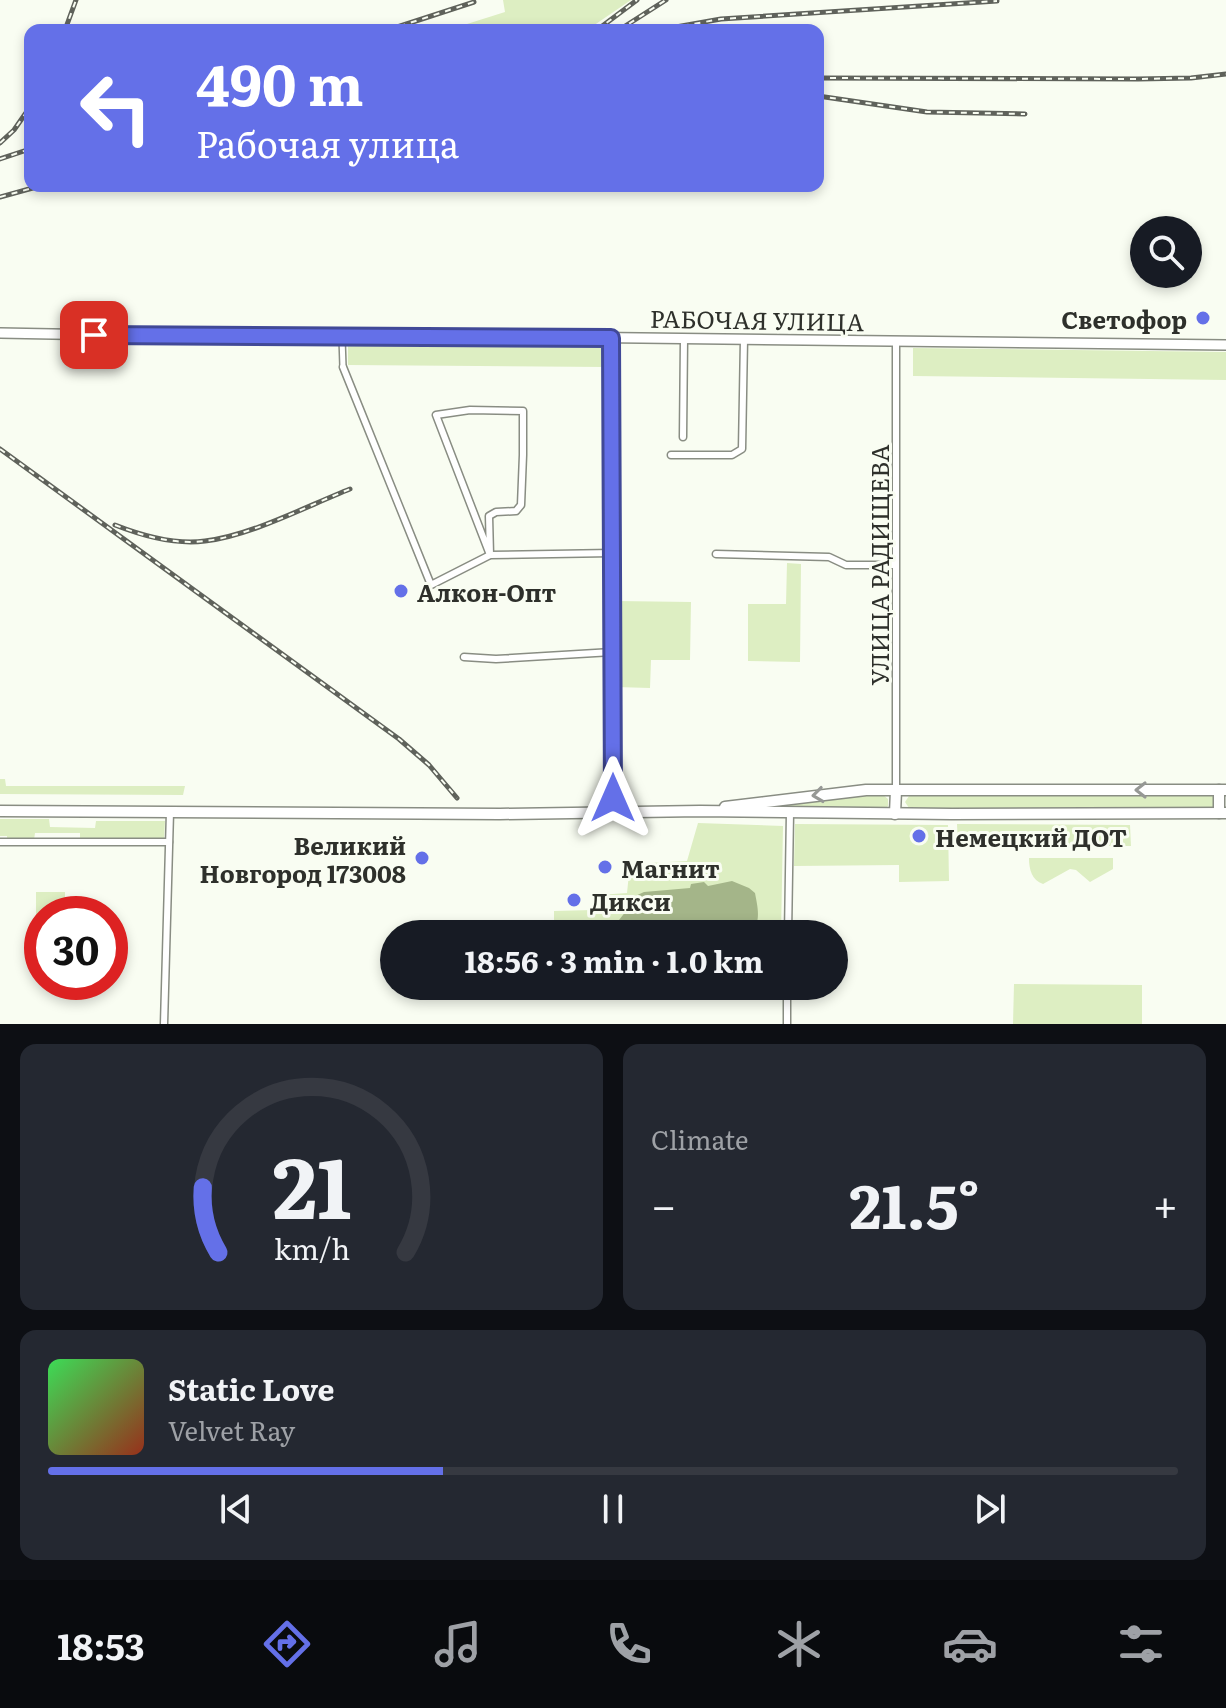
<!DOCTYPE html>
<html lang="en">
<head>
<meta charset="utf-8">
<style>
  body { margin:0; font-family:Literata,serif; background:#242831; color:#f1f3f6; height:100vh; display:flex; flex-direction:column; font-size:30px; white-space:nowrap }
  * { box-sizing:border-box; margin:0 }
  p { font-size:26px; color:#9ea1a6 }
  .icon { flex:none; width:44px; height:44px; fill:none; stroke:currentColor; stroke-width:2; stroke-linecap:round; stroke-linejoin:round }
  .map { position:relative; height:1024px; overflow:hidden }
  .details { display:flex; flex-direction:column; gap:20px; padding:20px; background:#0d0f14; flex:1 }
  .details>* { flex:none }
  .banner { position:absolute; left:24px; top:24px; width:800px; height:168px; border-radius:16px; box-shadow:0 4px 12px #0003; background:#6470e8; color:#fff; overflow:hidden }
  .controls { position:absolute; left:1130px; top:216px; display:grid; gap:16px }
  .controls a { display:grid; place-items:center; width:72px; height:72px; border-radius:50%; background:#171b24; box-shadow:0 4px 12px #0003; font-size:40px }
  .speed { position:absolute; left:24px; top:896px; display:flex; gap:16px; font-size:40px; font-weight:700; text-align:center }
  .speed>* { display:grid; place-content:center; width:104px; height:104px; border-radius:50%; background:#171b24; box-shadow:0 4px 12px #0003; line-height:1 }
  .speed .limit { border:12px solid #d22; background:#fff; color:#111 }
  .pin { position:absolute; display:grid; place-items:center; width:68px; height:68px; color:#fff; margin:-34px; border-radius:16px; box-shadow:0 4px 12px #0006 }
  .me { position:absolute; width:88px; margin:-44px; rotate:0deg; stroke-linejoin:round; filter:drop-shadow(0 0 6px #0008) }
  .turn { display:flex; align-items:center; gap:28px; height:168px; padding:0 40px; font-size:36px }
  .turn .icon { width:104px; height:104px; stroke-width:2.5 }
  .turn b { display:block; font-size:56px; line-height:68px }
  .big { font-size:60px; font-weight:700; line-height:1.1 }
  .details .widget { flex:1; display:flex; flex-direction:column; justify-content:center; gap:12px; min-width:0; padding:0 28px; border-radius:16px; background:#242831 }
  .details .dial { align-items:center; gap:0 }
  .dial svg { height:208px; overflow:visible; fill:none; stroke:#363941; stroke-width:7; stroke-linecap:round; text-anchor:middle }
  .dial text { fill:#f1f3f6; stroke:none }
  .song { display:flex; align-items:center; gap:24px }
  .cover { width:96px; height:96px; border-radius:12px; background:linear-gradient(135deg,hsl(130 70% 55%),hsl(10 70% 35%)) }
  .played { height:8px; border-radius:4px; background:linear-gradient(90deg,#6470e8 35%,#363941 35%) }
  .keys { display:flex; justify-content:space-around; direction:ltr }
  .heat { display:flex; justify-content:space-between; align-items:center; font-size:44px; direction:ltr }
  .details .tiles { flex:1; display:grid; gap:20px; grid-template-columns:1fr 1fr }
  .widget:last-child { grid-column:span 2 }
  .trip { position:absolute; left:380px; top:920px; width:468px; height:80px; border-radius:40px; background:#171b24; box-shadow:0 4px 12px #0003; font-weight:700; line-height:80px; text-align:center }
  .tabs { display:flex; height:128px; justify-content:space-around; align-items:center; background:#090b0e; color:#9ea1a6 }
  .tabs .icon { width:56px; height:56px }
  .tabs .active { color:#6470e8 }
  .tabs b { font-size:36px; color:#f1f3f6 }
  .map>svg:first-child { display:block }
  .green { fill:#ddeec2 }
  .water { fill:#a4b589 }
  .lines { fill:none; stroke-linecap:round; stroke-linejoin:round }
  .pedestrian-casing { stroke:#898d83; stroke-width:8 }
  .minor-casing { stroke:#898d83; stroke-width:9 }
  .secondary-casing { stroke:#898d83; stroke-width:12 }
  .primary-casing { stroke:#898d83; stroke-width:13 }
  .pedestrian { stroke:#fff; stroke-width:5 }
  .minor { stroke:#fff; stroke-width:6 }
  .secondary { stroke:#fff; stroke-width:9 }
  .primary { stroke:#fff; stroke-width:10 }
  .rail-casing { stroke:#5f625b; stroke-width:5 }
  .rail { stroke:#f9fdf2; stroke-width:2; stroke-dasharray:6; stroke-linecap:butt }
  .oneway { stroke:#969895 }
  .route-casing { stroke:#414997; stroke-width:20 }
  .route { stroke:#6470e8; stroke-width:14 }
  .poi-dot { fill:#6470e8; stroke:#f9fdf2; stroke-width:3 }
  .labels { text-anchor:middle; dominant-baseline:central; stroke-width:6; stroke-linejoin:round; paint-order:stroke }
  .poi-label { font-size:24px; font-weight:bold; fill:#2e302b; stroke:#f9fdf2; text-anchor:start }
  .street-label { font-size:24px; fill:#2e302b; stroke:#f9fdf2 }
</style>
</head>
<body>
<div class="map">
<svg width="1226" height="1024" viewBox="0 0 1226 1024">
  <rect width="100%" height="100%" fill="#f9fdf2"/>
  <!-- green -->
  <g class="green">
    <polygon points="503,0 631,0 587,30 448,30 505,12"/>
    <polygon points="348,341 604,343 604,367 348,365"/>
    <polygon points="913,348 1226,352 1226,380 913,376"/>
    <polygon points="787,563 801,564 800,662 748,661 748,604 786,604"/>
    <polygon points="617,601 691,602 690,660 651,660 650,688 616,687"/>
    <polygon points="0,779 5,779 6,786 185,786 183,795 0,794"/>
    <polygon points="911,793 1212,794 1215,803 1212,811 911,811 905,802"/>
    <polygon points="882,794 888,799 888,806 885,809 747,809 861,795"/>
    <polygon points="0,819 49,819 50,827 95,828 96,821 165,821 164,840 80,840 80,833 35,833 34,840 7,840 7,836 0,836"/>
    <polygon points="698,823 783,826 781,934 554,934 554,911 593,910 597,906 599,895 627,893 630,864 687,861"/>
    <polygon points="795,824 948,825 949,881 899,882 899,865 794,866"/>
    <polygon points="957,824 1130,825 1131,846 958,846"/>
    <path d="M1029 858H1113V869L1090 882 1076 870 1070 869 1043 884C1032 880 1029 870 1029 858Z"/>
    <polygon points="36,892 65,892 65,914 42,914 42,936 36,936"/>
    <polygon points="1014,984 1142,985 1142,1024 1013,1024"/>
    <polygon points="554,986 780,986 779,999 554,994"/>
  </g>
  <!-- water -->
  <path class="water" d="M732 881 749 888 755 893C758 909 761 920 752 934H622L619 920 630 906 633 897 644 892 690 888 691 884 704 882 708 886Z"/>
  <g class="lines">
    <defs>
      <polyline id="pedestrian" points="342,338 343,367"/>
      <g id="minor">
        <polyline points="611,338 613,813"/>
        <polyline points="343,367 431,585 490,555 612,553"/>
        <polygon points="470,410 523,411 523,455 521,505 516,511 496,512 489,516 490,555 436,415"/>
        <polyline points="683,437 684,339"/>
        <polyline points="671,455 732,455 742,449 744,339"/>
        <polyline points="716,554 829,557 846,565 895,565"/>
        <polyline points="464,657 496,659 612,652"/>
        <polyline points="896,790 896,341"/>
        <polyline points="0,842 169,842"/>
        <polyline points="788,934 790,813"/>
        <polyline points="164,1024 170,812"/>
        <polyline points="787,1024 787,986"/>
      </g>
      <polyline id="secondary" points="0,333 158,336 559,337 1226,345"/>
      <g id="primary">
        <polyline points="725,807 866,790 1226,790"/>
        <polyline points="0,811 500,814 700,811 952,814 1226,813"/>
        <polyline points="1219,813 1219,790"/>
        <polyline points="895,814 896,790"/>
      </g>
    </defs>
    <!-- pedestrian casing -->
    <use href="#pedestrian" class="pedestrian-casing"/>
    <!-- minor casing -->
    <use href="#minor" class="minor-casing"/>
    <!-- secondary casing -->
    <use href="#secondary" class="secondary-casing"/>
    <!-- primary casing -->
    <use href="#primary" class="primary-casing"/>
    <!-- pedestrian -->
    <use href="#pedestrian" class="pedestrian"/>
    <!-- minor -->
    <use href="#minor" class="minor"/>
    <!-- secondary -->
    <use href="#secondary" class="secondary"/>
    <!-- primary -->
    <use href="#primary" class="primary"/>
    <defs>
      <g id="rail">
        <polyline points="65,30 76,0"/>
        <polyline points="388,30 474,2"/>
        <polyline points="597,30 637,0"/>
        <polyline points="619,30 666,0"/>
        <polyline points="659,30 721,19 997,1"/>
        <polyline points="818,78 1138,79 1191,78 1226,74"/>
        <polyline points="818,96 927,112 1025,114"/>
        <polyline points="0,143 14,130 30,107"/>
        <polyline points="0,159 30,149"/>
        <polyline points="0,197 40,186"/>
        <polyline points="0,449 399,739 429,765 457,798"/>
        <path d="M115 525C143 536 175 545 205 541 250 536 307 506 350 489"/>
      </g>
    </defs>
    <!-- rail casing -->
    <use href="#rail" class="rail-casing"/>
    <!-- rail -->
    <use href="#rail" class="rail"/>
  </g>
  <!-- one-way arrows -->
  <defs><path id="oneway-chevron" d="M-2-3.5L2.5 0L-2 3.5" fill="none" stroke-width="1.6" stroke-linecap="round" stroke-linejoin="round" transform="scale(2)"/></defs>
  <g class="oneway">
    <use href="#oneway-chevron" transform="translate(1141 790) rotate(-180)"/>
    <use href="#oneway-chevron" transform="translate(818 795) rotate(173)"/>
  </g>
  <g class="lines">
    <defs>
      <polyline id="route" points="94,335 611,338 613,798"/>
    </defs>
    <!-- route casing -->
    <use href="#route" class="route-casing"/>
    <!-- route -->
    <use href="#route" class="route"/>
  </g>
  <!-- markers -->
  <g class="poi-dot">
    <circle cx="1203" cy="318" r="8"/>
    <circle cx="401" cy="591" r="8"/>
    <circle cx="919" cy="836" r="8"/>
    <circle cx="422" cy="858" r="8"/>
    <circle cx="605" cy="867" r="8"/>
    <circle cx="574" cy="900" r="8"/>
  </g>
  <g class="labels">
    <!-- poi labels -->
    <g class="poi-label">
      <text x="1187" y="318" text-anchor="end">Светофор</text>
      <text x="417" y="591">Алкон-Опт</text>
      <text x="935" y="836">Немецкий ДОТ</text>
      <text x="406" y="844" text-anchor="end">Великий<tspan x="406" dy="28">Новгород 173008</tspan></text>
      <text x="621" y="867">Магнит</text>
      <text x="590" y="900">Дикси</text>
    </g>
    <!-- street labels -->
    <g class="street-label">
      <text transform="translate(757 319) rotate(1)">РАБОЧАЯ УЛИЦА</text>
      <text transform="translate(878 565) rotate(-90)">УЛИЦА РАДИЩЕВА</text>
    </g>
  </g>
</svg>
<div class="controls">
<a><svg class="icon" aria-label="search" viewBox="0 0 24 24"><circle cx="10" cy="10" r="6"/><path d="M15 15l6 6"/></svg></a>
</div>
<div class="speed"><div class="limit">30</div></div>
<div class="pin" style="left:94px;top:335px;background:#d93025"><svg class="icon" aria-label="arrive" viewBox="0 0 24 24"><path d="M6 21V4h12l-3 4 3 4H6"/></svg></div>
<svg class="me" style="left:613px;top:798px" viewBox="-20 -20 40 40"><path d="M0-17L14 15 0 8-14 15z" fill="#6470e8" stroke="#fff" stroke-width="4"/></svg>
<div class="trip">18:56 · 3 min · 1.0 km</div>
<div class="banner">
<div class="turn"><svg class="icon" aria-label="left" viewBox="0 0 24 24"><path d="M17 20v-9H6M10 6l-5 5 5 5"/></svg><div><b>490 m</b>Рабочая улица</div></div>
</div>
</div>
<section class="details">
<div class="tiles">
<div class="widget dial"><svg viewBox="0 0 100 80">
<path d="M14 69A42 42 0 1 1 86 69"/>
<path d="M14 69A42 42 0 0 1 8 44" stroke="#6470e8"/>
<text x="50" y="56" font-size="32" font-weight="700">21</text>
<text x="50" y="72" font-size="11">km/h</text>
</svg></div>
<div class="widget"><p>Climate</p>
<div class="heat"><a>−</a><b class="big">21.5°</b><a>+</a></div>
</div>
<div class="widget">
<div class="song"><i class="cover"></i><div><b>Static Love</b><p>Velvet Ray</p></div></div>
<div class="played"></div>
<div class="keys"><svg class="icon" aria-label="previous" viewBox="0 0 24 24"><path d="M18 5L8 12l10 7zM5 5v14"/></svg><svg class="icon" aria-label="pause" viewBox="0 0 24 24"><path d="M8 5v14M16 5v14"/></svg><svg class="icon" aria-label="next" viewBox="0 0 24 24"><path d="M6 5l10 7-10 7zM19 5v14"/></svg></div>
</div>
</div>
</section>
<nav class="tabs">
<b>18:53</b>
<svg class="icon active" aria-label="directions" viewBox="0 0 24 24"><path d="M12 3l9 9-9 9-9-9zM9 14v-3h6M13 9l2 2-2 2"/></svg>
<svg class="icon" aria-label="music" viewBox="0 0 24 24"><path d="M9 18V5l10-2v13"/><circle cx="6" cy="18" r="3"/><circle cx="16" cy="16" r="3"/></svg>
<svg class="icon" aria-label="phone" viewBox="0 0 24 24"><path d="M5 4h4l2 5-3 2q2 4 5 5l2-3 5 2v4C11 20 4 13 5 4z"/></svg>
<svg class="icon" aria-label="climate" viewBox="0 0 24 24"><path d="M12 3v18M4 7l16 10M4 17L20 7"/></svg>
<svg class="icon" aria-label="car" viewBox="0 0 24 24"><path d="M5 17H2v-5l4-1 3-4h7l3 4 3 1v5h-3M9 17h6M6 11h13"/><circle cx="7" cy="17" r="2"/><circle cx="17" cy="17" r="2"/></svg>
<svg class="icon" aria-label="filters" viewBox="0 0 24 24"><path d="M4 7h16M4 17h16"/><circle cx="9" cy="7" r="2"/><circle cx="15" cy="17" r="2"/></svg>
</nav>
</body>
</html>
